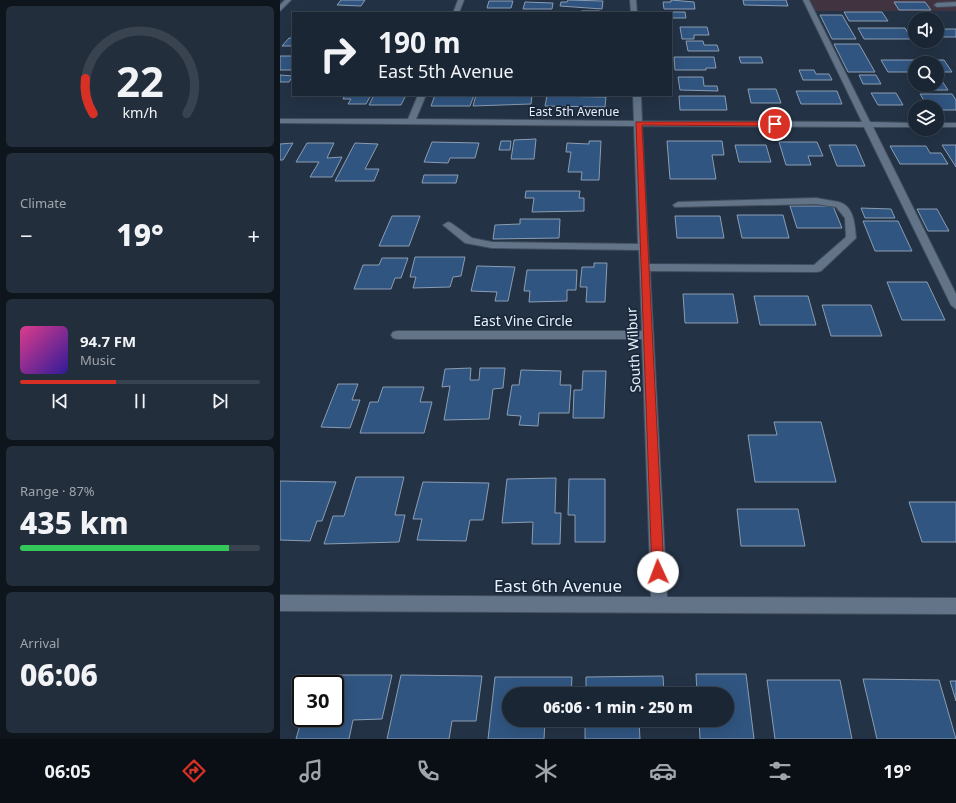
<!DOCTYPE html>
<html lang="en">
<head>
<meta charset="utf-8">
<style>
  body { margin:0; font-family:"Noto Sans",sans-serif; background:#232e3c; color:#f1f3f6; height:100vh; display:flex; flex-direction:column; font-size:15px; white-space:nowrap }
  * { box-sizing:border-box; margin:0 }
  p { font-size:13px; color:#9fa5ac }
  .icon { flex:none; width:22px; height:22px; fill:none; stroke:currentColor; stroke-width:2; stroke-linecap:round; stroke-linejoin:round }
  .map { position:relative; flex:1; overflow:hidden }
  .details { display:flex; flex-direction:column; gap:6px; padding:6px; background:#0e151d; width:280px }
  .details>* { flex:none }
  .hud { position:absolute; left:12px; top:12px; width:380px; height:84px; border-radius:0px; box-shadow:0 4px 16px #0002,0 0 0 1px #38434f; background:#1a2634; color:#f1f3f6; overflow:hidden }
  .controls { position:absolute; left:628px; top:12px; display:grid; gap:8px }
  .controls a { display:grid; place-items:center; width:36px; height:36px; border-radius:50%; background:#1a2634; box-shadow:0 4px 16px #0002,0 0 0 1px #38434f; font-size:20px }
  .speed { position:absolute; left:12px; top:675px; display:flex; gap:8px; font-size:20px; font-weight:700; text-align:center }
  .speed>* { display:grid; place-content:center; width:52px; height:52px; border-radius:50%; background:#1a2634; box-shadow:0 4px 16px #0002,0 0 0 1px #38434f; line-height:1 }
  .speed .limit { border:2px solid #111; border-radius:6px; background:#fff; color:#111 }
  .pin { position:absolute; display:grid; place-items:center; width:34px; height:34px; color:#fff; margin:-17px; border:2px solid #fff; border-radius:50%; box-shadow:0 1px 4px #0007 }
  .me { position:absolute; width:44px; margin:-22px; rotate:358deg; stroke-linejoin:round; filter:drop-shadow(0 0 3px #0008) }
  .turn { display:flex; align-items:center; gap:14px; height:84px; padding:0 20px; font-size:18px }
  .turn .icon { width:52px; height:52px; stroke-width:2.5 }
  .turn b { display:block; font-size:28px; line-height:34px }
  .big { font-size:30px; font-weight:800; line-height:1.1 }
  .details .card { flex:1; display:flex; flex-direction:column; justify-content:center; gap:6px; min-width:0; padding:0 14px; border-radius:6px; background:#232e3c }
  .details .dial { align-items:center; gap:0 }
  .dial svg { height:104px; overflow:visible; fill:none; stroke:#38434f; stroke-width:7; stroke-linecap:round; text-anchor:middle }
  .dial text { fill:#f1f3f6; stroke:none }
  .song { display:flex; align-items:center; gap:12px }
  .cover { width:48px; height:48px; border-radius:6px; background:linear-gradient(135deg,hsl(330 70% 55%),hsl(250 70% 35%)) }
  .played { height:4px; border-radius:2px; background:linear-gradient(90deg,#d93025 40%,#38434f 40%) }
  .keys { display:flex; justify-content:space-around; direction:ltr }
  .heat { display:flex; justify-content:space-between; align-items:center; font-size:22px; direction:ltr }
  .charge { height:6px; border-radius:3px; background:linear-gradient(90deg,#34c759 87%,#38434f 0) }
  .trip { position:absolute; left:222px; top:687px; width:232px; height:40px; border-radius:20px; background:#1a2634; box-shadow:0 4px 16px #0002,0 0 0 1px #38434f; font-weight:800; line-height:40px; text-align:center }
  .tab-bar { display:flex; height:64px; justify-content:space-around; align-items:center; background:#0a0f15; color:#9fa5ac }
  .tab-bar .icon { width:28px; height:28px }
  .tab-bar .active { color:#d93025 }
  .tab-bar b { font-size:18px; color:#f1f3f6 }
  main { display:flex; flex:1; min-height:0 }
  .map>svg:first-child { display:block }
  .commercial { fill:#423340 }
  .building { fill:#305580; stroke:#8b9db3 }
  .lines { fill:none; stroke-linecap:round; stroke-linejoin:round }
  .minor-casing { stroke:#414e5d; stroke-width:2 }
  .minor { fill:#637489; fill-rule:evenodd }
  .route { fill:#d93025; stroke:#8d1f18 }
  .labels { text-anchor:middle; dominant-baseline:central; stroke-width:3.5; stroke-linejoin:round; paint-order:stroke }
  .far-street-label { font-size:12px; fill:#e7f1fd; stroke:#1a283a }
  .street-label { font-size:14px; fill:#e7f1fd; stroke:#1a283a }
  .near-street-label { font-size:17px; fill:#e7f1fd; stroke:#1a283a }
</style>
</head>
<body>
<main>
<section class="details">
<div class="card dial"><svg viewBox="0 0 100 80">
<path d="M14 69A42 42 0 1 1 86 69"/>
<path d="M14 69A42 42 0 0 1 8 42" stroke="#d93025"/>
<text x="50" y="56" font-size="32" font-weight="700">22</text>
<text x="50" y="72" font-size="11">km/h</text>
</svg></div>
<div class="card"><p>Climate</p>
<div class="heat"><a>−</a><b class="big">19°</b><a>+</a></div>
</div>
<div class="card">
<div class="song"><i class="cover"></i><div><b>94.7 FM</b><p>Music</p></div></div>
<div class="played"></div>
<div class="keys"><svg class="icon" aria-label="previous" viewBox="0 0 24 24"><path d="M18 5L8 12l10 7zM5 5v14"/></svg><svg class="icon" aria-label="pause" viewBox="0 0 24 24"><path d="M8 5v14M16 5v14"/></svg><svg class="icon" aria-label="next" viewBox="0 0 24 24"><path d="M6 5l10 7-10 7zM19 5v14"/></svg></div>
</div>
<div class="card"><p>Range · 87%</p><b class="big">435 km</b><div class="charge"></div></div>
<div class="card"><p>Arrival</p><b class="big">06:06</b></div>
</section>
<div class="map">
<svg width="676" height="739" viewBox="0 0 676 739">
  <rect width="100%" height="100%" fill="#233245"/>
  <!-- commercial -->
  <polygon class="commercial" points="527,0 676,0 676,11 533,11"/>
  <!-- building -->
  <g class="building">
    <polygon points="61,0 85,0 81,6 57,5"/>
    <polygon points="288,0 323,1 322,9 280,6 281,2 287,2"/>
    <polygon points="391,0 414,2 415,9 384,9 383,2 391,2"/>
    <polygon points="463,0 506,0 508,6 464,5"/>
    <polygon points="209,1 233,1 231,8 207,8"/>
    <polygon points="245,2 273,3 272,9 243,9"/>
    <polygon points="614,2 645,2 651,10 619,10"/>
    <rect x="302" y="11" width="17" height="2"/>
    <polygon points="391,12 405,12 406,18 392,18"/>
    <polygon points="564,12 602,12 608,21 569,21"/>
    <polygon points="540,15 562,15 576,39 552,39"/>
    <polygon points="400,27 427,27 429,35 414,35 414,39 402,39"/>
    <polygon points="578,28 625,28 632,39 584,39"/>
    <rect x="657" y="29" width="19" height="8"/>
    <polygon points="9,38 13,38 13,46 2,46"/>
    <polygon points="406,41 423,41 424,45 437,45 439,51 408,51"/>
    <polygon points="554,44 579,44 595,72 568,72"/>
    <rect x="0" y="56" width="13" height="14"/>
    <polygon points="394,57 434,57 436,68 426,68 426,70 395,70"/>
    <polygon points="459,57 481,57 483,63 461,63"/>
    <polygon points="601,60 664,60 672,72 657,72 657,63 635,63 635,72 608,72"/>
    <polygon points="519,70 534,70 536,74 549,74 552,80 523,80"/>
    <polygon points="0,75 13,76 9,82 0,82"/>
    <polygon points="579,75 596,75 601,84 583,84"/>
    <polygon points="628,75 635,75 635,85 657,85 658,75 668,90 638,90"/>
    <polygon points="398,77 423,77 424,86 437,86 438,91 400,90"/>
    <polygon points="468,89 496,89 501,103 471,103"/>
    <polygon points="516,91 557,91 562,104 521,104"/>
    <polygon points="591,93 616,93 623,105 598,105"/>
    <polygon points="640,94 672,94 676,100 676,110 657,110 657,107 648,107"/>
    <polygon points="65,95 91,95 86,104 68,104 71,99 63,99"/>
    <polygon points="94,95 126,95 121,105 89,105"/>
    <polygon points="155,95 194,95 190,106 151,106"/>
    <polygon points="196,95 252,95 251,104 193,106"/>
    <polygon points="267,96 326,97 325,107 265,106"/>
    <polygon points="399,96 445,96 447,110 400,110"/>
    <polygon points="256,139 254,159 231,159 234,140"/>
    <polygon points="221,141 231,141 230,150 219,150"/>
    <polygon points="309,141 321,141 319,180 301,180 302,172 288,172 291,152 286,152 287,143 309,144"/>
    <polygon points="387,141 442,141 444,155 432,155 436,179 390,179"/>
    <polygon points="152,142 199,143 195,158 170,158 168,163 144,162"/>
    <polygon points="499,142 537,142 543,156 528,156 531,165 506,165"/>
    <polygon points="13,143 3,160 0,160 0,144"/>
    <polygon points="27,143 54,143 47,158 62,157 52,177 30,177 39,162 16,162"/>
    <polygon points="75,143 98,144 85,169 99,169 94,181 55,181"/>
    <polygon points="455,145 486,145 491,162 459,162"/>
    <polygon points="549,145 576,145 585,166 557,166"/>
    <polygon points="662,145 676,145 676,167"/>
    <polygon points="610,146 646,146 650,153 661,153 668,164 620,164"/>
    <polygon points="144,175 178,175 176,183 142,183"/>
    <polygon points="246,191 300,191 299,198 304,198 304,211 252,212 254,198 245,198"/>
    <polygon points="510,206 553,206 562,228 517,228"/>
    <polygon points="581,208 611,209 615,218 585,218"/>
    <polygon points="637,209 657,209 669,231 648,231"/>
    <polygon points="457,215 503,215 509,238 462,238"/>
    <polygon points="112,216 140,216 129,246 99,246"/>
    <polygon points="395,216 440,216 444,238 397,238"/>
    <polygon points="240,219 280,219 279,238 213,239 215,225 240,224"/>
    <polygon points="583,221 618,221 632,251 595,251"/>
    <polygon points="135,257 185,257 181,276 173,277 170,287 133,288 136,277 130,277"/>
    <polygon points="102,258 128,258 121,278 115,278 111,289 74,289 83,265 99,265"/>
    <polygon points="314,263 327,263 325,302 306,302 307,287 300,287 302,267 314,267"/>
    <polygon points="197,266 235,267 228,301 215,301 217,292 191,291"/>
    <polygon points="247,270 297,270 296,290 287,290 287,301 249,302 250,291 244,291"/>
    <polygon points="607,282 647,282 665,320 622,320"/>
    <polygon points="403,294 453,294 458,323 405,323"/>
    <polygon points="474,296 528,296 536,325 480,325"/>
    <polygon points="542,305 591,305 602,336 551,336"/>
    <polygon points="191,368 190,380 199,380 200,368 225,368 223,388 213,389 209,419 164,420 170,386 162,387 165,369"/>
    <polygon points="241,370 281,371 280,385 291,385 289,413 259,413 258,426 239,425 241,416 227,415 232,385 239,385"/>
    <polygon points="303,371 326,371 324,418 293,418 294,390 302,390"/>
    <polygon points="58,384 78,384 72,400 80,400 70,428 41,427"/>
    <polygon points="103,387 144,387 140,402 152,402 144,433 80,433 90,402 98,402"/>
    <polygon points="494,422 541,422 556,482 475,482 468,435 497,435"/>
    <polygon points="76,477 124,477 115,515 125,515 119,542 44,544 53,516 64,516"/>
    <polygon points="276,478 275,513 281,513 280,544 252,544 253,522 222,523 227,479"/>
    <polygon points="289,479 325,479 325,542 295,542 295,515 288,515"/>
    <polygon points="0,481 56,482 42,521 37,521 30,541 0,540"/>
    <polygon points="143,482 209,483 203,520 190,520 186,541 137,540 142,519 133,519"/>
    <polygon points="629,502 676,502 676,542 642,542"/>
    <polygon points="457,509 518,509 525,546 461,546"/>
    <polygon points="416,674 466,674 474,739 420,739 419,720 447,720 447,694 417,694"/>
    <polygon points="34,675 112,675 102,719 73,720 69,739 16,739 22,718 55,718 55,684 31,684"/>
    <polygon points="121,675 202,676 196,721 172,721 169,739 107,739"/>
    <polygon points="383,676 384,694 306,694 306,677"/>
    <polygon points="215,677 292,677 291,694 229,694 229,720 290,721 265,721 264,739 208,739"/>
    <polygon points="583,679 659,680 676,739 597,739"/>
    <polygon points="487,680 560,680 572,739 495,739"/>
    <polygon points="670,681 676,681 676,701"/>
    <polygon points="305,720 385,720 385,721 359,721 360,739 305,739"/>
  </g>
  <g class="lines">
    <defs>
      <g id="minor">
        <polygon points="5,0 11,0 0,11 0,5"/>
        <polygon points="178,0 184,0 179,13 173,13"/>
        <polygon points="350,0 356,0 357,13 351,13"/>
        <path d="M523 0H529L590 122 635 123V127H593L676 294V309L671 305 584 127 362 126 369 264 534 265 566 237 565 218 556 207 536 204 395 207 393 205 398 202 536 198 559 202C574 206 575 225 576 238L541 271 537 272 370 271 387 597 676 598V614L0 611V595L371 597 362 339H117L113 338 111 335 113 332 117 331H362L359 250 212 248 185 243 163 225 168 222 171 223 192 238 212 242 358 244 354 126 0 123V119H128L138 95H146L136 119 354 121 353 95H361L362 121 582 122Z"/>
        <polygon points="676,2 676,6 657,7 654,5 657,3"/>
        <rect x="657" y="123" width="19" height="4"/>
      </g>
    </defs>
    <!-- minor casing -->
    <use href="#minor" class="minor-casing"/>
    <!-- minor -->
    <use href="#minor" class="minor"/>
  </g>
  <!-- route -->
  <polygon class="route" points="356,122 495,122 498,124 495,126 362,125 384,572 382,577 378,578 374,577 372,572"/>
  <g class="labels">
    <!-- far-street labels -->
    <g class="far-street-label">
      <text x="294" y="111">East 5th Avenue</text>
    </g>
    <!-- street labels -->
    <g class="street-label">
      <text x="243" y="320">East Vine Circle</text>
      <text transform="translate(353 350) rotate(-93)">South Wilbur</text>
    </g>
    <!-- near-street labels -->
    <g class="near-street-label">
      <text x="278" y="585">East 6th Avenue</text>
    </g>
  </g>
</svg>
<div class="controls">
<a><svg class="icon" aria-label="sound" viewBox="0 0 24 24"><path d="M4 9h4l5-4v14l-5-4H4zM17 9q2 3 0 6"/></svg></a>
<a><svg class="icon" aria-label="search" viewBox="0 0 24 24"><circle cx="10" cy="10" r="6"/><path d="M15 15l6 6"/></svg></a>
<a><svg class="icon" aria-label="layers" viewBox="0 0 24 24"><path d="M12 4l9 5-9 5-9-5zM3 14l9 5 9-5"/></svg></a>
</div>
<div class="speed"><div class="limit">30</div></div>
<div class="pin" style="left:495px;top:124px;background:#d93025"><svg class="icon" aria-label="arrive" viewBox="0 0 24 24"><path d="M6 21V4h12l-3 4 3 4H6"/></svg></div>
<svg class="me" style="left:378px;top:572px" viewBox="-20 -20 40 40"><circle r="19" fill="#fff"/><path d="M0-13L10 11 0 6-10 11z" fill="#d93025"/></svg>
<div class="trip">06:06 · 1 min · 250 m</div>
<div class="hud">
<div class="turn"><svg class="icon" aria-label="right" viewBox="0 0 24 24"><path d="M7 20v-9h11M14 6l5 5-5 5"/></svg><div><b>190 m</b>East 5th Avenue</div></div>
</div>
</div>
</main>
<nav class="tab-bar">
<b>06:05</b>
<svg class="icon active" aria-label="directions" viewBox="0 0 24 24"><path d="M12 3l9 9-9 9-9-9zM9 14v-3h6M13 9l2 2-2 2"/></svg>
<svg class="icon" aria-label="music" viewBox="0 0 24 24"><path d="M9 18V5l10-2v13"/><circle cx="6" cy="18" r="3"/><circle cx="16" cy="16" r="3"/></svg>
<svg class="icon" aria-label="phone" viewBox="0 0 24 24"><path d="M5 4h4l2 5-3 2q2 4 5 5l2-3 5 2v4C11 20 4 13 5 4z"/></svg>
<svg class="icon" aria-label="climate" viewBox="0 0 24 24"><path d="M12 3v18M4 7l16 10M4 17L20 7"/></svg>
<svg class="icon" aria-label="car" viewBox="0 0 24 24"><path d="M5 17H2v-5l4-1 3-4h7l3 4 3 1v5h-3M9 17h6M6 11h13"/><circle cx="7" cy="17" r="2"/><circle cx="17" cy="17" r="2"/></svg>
<svg class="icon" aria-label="filters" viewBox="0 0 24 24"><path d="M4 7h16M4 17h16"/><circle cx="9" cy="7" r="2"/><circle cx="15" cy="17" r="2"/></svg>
<b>19°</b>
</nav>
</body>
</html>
